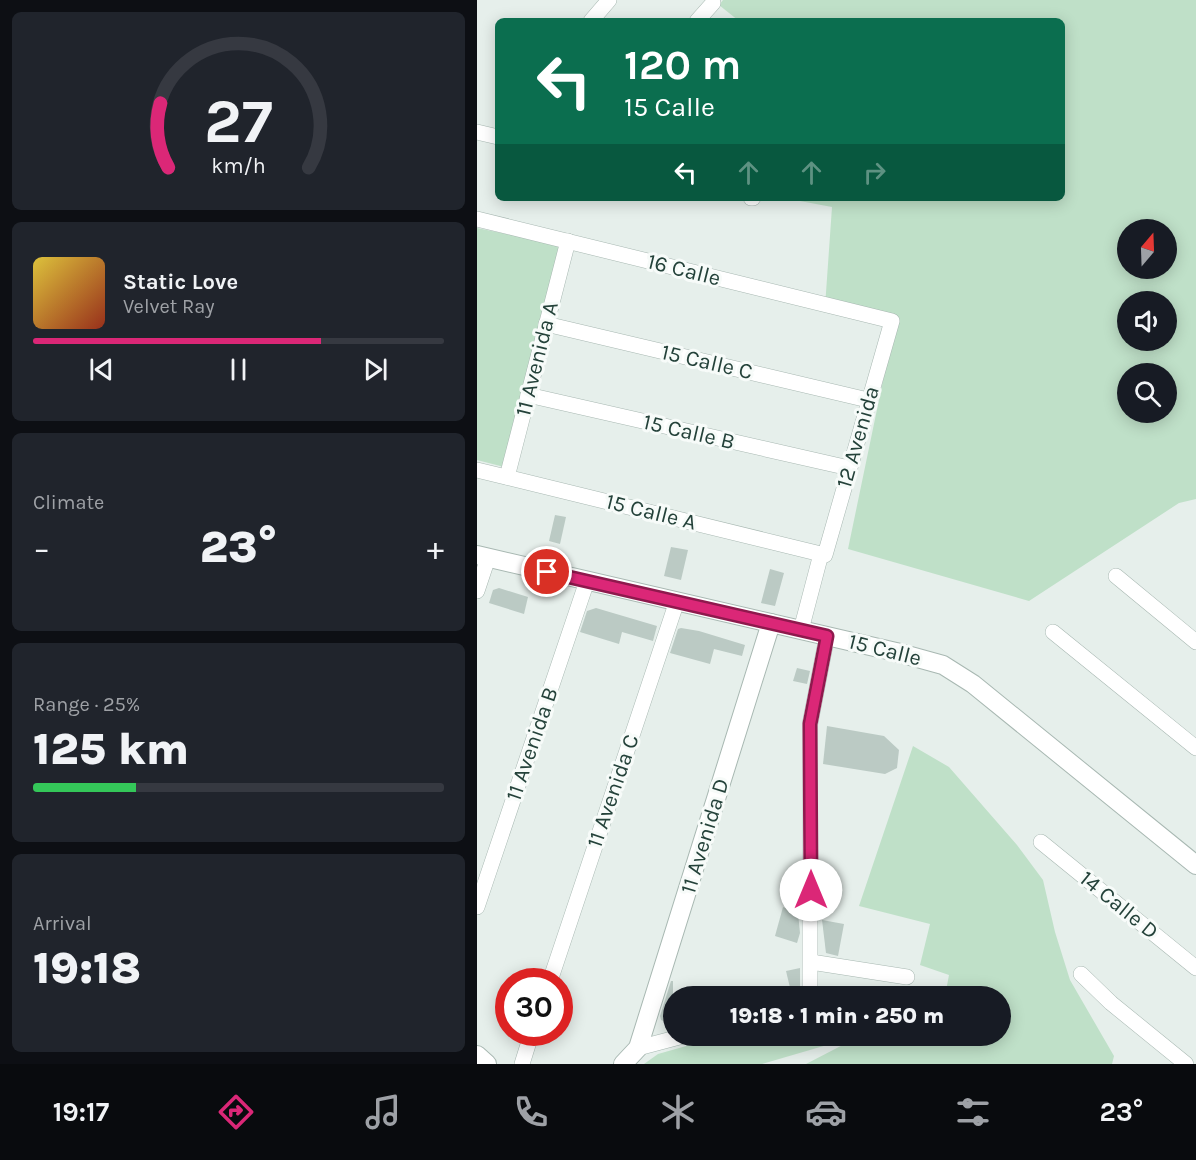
<!DOCTYPE html>
<html lang="en">
<head>
<meta charset="utf-8">
<style>
  body { margin:0; font-family:Karla,sans-serif; background:#20242c; color:#f1f3f6; height:100vh; display:flex; flex-direction:column; font-size:22px; white-space:nowrap }
  * { box-sizing:border-box; margin:0 }
  p { font-size:20px; color:#9ea1a6 }
  .icon { flex:none; width:33px; height:33px; fill:none; stroke:currentColor; stroke-width:2; stroke-linecap:round; stroke-linejoin:round }
  .map { position:relative; flex:1; overflow:hidden }
  .sheet { display:flex; flex-direction:column; gap:12px; padding:12px; background:#0d0f14; width:477px }
  .sheet>* { flex:none }
  .hud { position:absolute; left:18px; top:18px; width:570px; height:183px; border-radius:9px; box-shadow:0 3px 15px #0003; background:#0b6e4f; color:#fff; overflow:hidden }
  .needle { width:39px; rotate:19deg }
  .buttons { position:absolute; left:640px; top:219px; display:grid; gap:12px }
  .buttons a { display:grid; place-items:center; width:60px; height:60px; border-radius:50%; background:#171b24; box-shadow:0 3px 15px #0003; font-size:30px }
  .speed { position:absolute; left:18px; top:968px; display:flex; gap:12px; font-size:30px; font-weight:700; text-align:center }
  .speed>* { display:grid; place-content:center; width:78px; height:78px; border-radius:50%; background:#171b24; box-shadow:0 3px 15px #0003; line-height:1 }
  .speed .limit { border:9px solid #d22; background:#fff; color:#111 }
  .pin { position:absolute; display:grid; place-items:center; width:51px; height:51px; color:#fff; margin:-26px; border:3px solid #fff; border-radius:50%; box-shadow:0 2px 6px #0007 }
  .me { position:absolute; width:66px; margin:-33px; rotate:0deg; stroke-linejoin:round; filter:drop-shadow(0 0 4px #0008) }
  .turn { display:flex; align-items:center; gap:21px; height:126px; padding:0 30px; font-size:27px }
  .turn .icon { width:78px; height:78px; stroke-width:2.5 }
  .turn b { display:block; font-size:42px; line-height:51px }
  .lanes { display:flex; align-items:center; height:57px; padding:0 30px; background:#0003; justify-content:center; gap:30px; direction:ltr }
  .lanes .off { opacity:.35 }
  .big { font-size:45px; font-weight:800; line-height:1.1 }
  .sheet .tile { flex:1; display:flex; flex-direction:column; justify-content:center; gap:9px; min-width:0; padding:0 21px; border-radius:9px; background:#20242c }
  .sheet .dial { align-items:center; gap:0 }
  .dial svg { height:156px; overflow:visible; fill:none; stroke:#363941; stroke-width:7; stroke-linecap:round; text-anchor:middle }
  .dial text { fill:#f1f3f6; stroke:none }
  .song { display:flex; align-items:center; gap:18px }
  .cover { width:72px; height:72px; border-radius:9px; background:linear-gradient(135deg,hsl(50 70% 55%),hsl(10 70% 35%)) }
  .played { height:6px; border-radius:3px; background:linear-gradient(90deg,#db2777 70%,#363941 70%) }
  .keys { display:flex; justify-content:space-around; direction:ltr }
  .heat { display:flex; justify-content:space-between; align-items:center; font-size:33px; direction:ltr }
  .charge { height:9px; border-radius:4px; background:linear-gradient(90deg,#34c759 25%,#363941 0) }
  .trip { position:absolute; left:186px; top:986px; width:348px; height:60px; border-radius:30px; background:#171b24; box-shadow:0 3px 15px #0003; font-weight:800; line-height:60px; text-align:center }
  .menu { display:flex; height:96px; justify-content:space-around; align-items:center; background:#090b0e; color:#9ea1a6 }
  .menu .icon { width:42px; height:42px }
  .menu .current { color:#db2777 }
  .menu b { font-size:27px; color:#f1f3f6 }
  main { display:flex; flex:1; min-height:0 }
  .map>svg:first-child { display:block }
  .green { fill:#bfe0c8; fill-rule:evenodd }
  .building { fill:#bbcac4 }
  .lines { fill:none; stroke-linecap:round; stroke-linejoin:round }
  .minor-casing { stroke:#a8b8b2; stroke-width:16 }
  .tertiary-casing { stroke:#a8b8b2; stroke-width:20 }
  .minor { stroke:#fff; stroke-width:15 }
  .tertiary { stroke:#fff; stroke-width:18 }
  .route-casing { stroke:#8e194d; stroke-width:15 }
  .route { stroke:#db2777; stroke-width:10 }
  .labels { text-anchor:middle; dominant-baseline:central; stroke-width:6; stroke-linejoin:round; paint-order:stroke }
  .street-label { font-size:22px; fill:#24423a; stroke:#f7fbf9 }
</style>
</head>
<body>
<main>
<section class="sheet">
<div class="tile dial"><svg viewBox="0 0 100 80">
<path d="M14 69A42 42 0 1 1 86 69"/>
<path d="M14 69A42 42 0 0 1 10 36" stroke="#db2777"/>
<text x="50" y="56" font-size="32" font-weight="700">27</text>
<text x="50" y="72" font-size="11">km/h</text>
</svg></div>
<div class="tile">
<div class="song"><i class="cover"></i><div><b>Static Love</b><p>Velvet Ray</p></div></div>
<div class="played"></div>
<div class="keys"><svg class="icon" aria-label="previous" viewBox="0 0 24 24"><path d="M18 5L8 12l10 7zM5 5v14"/></svg><svg class="icon" aria-label="pause" viewBox="0 0 24 24"><path d="M8 5v14M16 5v14"/></svg><svg class="icon" aria-label="next" viewBox="0 0 24 24"><path d="M6 5l10 7-10 7zM19 5v14"/></svg></div>
</div>
<div class="tile"><p>Climate</p>
<div class="heat"><a>−</a><b class="big">23°</b><a>+</a></div>
</div>
<div class="tile"><p>Range · 25%</p><b class="big">125 km</b><div class="charge"></div></div>
<div class="tile"><p>Arrival</p><b class="big">19:18</b></div>
</section>
<div class="map">
<svg width="719" height="1064" viewBox="0 0 719 1064">
  <rect width="100%" height="100%" fill="#e6efeb"/>
  <!-- green -->
  <g class="green">
    <path d="M246 0H719V499L702 503 552 601 371 549 419 318 348 307 355 207 307 198H585V21H262L242 5ZM651 230H690V268H651ZM651 302H690V340H651ZM651 374H690V412H651Z"/>
    <polygon points="0,228 84,245 31,468 0,460"/>
    <polygon points="436,746 472,767 540,845 566,880 578,932 593,980 637,1056 635,1064 329,1064 385,1035 524,1035 524,996 468,996 472,975 443,965 453,924 382,906"/>
    <polygon points="248,1035 344,1035 350,1045 285,1064 167,1064 181,1054"/>
  </g>
  <!-- building -->
  <g class="building">
    <polygon points="78,515 89,517 83,544 72,541"/>
    <polygon points="194,547 211,550 204,580 187,576"/>
    <polygon points="293,569 307,573 298,606 284,603"/>
    <polygon points="22,588 51,597 47,614 12,603 16,590"/>
    <polygon points="119,608 180,626 176,641 145,632 142,644 103,632 110,611"/>
    <polygon points="204,628 222,631 268,645 265,656 237,649 233,664 193,653 201,629"/>
    <polygon points="320,668 333,671 330,684 316,681"/>
    <polygon points="350,726 407,736 422,750 420,768 408,774 346,764"/>
    <polygon points="306,907 321,913 323,933 320,943 298,936"/>
    <polygon points="345,920 367,924 361,956 349,953"/>
    <polygon points="323,968 323,987 315,996 309,971"/>
    <polygon points="194,981 196,981 196,1025 184,1020 183,1016"/>
  </g>
  <g class="lines">
    <defs>
      <g id="minor">
        <polyline points="114,21 132,0"/>
        <polyline points="220,21 236,3"/>
        <polyline points="0,132 21,137"/>
        <polyline points="274,198 276,198"/>
        <polyline points="0,219 415,321 348,555 0,470"/>
        <polyline points="69,324 391,400"/>
        <polyline points="51,395 372,468"/>
        <polyline points="30,477 91,241"/>
        <polyline points="639,576 719,642"/>
        <polyline points="0,591 11,558"/>
        <polyline points="324,630 344,554"/>
        <polyline points="576,632 719,748"/>
        <polyline points="564,842 719,968"/>
        <polyline points="0,907 110,581"/>
        <polyline points="334,962 430,977"/>
        <polyline points="604,974 634,1003 709,1064"/>
        <polyline points="73,981 200,601"/>
        <polyline points="333,996 333,724 350,636"/>
        <polyline points="161,1048 210,1035"/>
        <polyline points="45,1064 55,1032"/>
      </g>
      <g id="tertiary">
        <polyline points="0,555 419,652 466,665 496,684 719,865"/>
        <polyline points="0,1055 10,1064"/>
        <polyline points="146,1064 161,1048 294,623"/>
      </g>
    </defs>
    <!-- minor casing -->
    <use href="#minor" class="minor-casing"/>
    <!-- tertiary casing -->
    <use href="#tertiary" class="tertiary-casing"/>
    <!-- minor -->
    <use href="#minor" class="minor"/>
    <!-- tertiary -->
    <use href="#tertiary" class="tertiary"/>
  </g>
  <g class="lines">
    <defs>
      <polyline id="route" points="70,572 350,636 333,724 334,890"/>
    </defs>
    <!-- route casing -->
    <use href="#route" class="route-casing"/>
    <!-- route -->
    <use href="#route" class="route"/>
  </g>
  <g class="labels">
    <!-- street labels -->
    <g class="street-label">
      <text transform="translate(207 270) rotate(14)">16 Calle</text>
      <text transform="translate(60 359) rotate(-76)">11 Avenida A</text>
      <text transform="translate(230 362) rotate(13)">15 Calle C</text>
      <text transform="translate(212 432) rotate(13)">15 Calle B</text>
      <text transform="translate(381 437) rotate(-74)">12 Avenida</text>
      <text transform="translate(174 512) rotate(14)">15 Calle A</text>
      <text transform="translate(408 650) rotate(14)">15 Calle</text>
      <text transform="translate(55 744) rotate(-71)">11 Avenida B</text>
      <text transform="translate(136 791) rotate(-71)">11 Avenida C</text>
      <text transform="translate(228 836) rotate(-73)">11 Avenida D</text>
      <text transform="translate(642 905) rotate(39)">14 Calle D</text>
    </g>
  </g>
</svg>
<div class="buttons">
<a><svg class="needle" viewBox="-14 -14 28 28"><path d="M0-13l5 13h-10z" fill="#e53935"/><path d="M0 13l5-13h-10z" fill="#9ea1a6"/></svg></a>
<a><svg class="icon" aria-label="sound" viewBox="0 0 24 24"><path d="M4 9h4l5-4v14l-5-4H4zM17 9q2 3 0 6"/></svg></a>
<a><svg class="icon" aria-label="search" viewBox="0 0 24 24"><circle cx="10" cy="10" r="6"/><path d="M15 15l6 6"/></svg></a>
</div>
<div class="speed"><div class="limit">30</div></div>
<div class="pin" style="left:70px;top:572px;background:#d93025"><svg class="icon" aria-label="arrive" viewBox="0 0 24 24"><path d="M6 21V4h12l-3 4 3 4H6"/></svg></div>
<svg class="me" style="left:334px;top:890px" viewBox="-20 -20 40 40"><circle r="19" fill="#fff"/><path d="M0-13L10 11 0 6-10 11z" fill="#db2777"/></svg>
<div class="trip">19:18 · 1 min · 250 m</div>
<div class="hud">
<div class="turn"><svg class="icon" aria-label="left" viewBox="0 0 24 24"><path d="M17 20v-9H6M10 6l-5 5 5 5"/></svg><div><b>120 m</b>15 Calle</div></div>
<div class="lanes"><svg class="icon" aria-label="left" viewBox="0 0 24 24"><path d="M17 20v-9H6M10 6l-5 5 5 5"/></svg><svg class="icon off" aria-label="ahead" viewBox="0 0 24 24"><path d="M12 20V5M6 11l6-6 6 6"/></svg><svg class="icon off" aria-label="ahead" viewBox="0 0 24 24"><path d="M12 20V5M6 11l6-6 6 6"/></svg><svg class="icon off" aria-label="right" viewBox="0 0 24 24"><path d="M7 20v-9h11M14 6l5 5-5 5"/></svg></div>
</div>
</div>
</main>
<nav class="menu">
<b>19:17</b>
<svg class="icon current" aria-label="directions" viewBox="0 0 24 24"><path d="M12 3l9 9-9 9-9-9zM9 14v-3h6M13 9l2 2-2 2"/></svg>
<svg class="icon" aria-label="music" viewBox="0 0 24 24"><path d="M9 18V5l10-2v13"/><circle cx="6" cy="18" r="3"/><circle cx="16" cy="16" r="3"/></svg>
<svg class="icon" aria-label="phone" viewBox="0 0 24 24"><path d="M5 4h4l2 5-3 2q2 4 5 5l2-3 5 2v4C11 20 4 13 5 4z"/></svg>
<svg class="icon" aria-label="climate" viewBox="0 0 24 24"><path d="M12 3v18M4 7l16 10M4 17L20 7"/></svg>
<svg class="icon" aria-label="car" viewBox="0 0 24 24"><path d="M5 17H2v-5l4-1 3-4h7l3 4 3 1v5h-3M9 17h6M6 11h13"/><circle cx="7" cy="17" r="2"/><circle cx="17" cy="17" r="2"/></svg>
<svg class="icon" aria-label="filters" viewBox="0 0 24 24"><path d="M4 7h16M4 17h16"/><circle cx="9" cy="7" r="2"/><circle cx="15" cy="17" r="2"/></svg>
<b>23°</b>
</nav>
</body>
</html>
